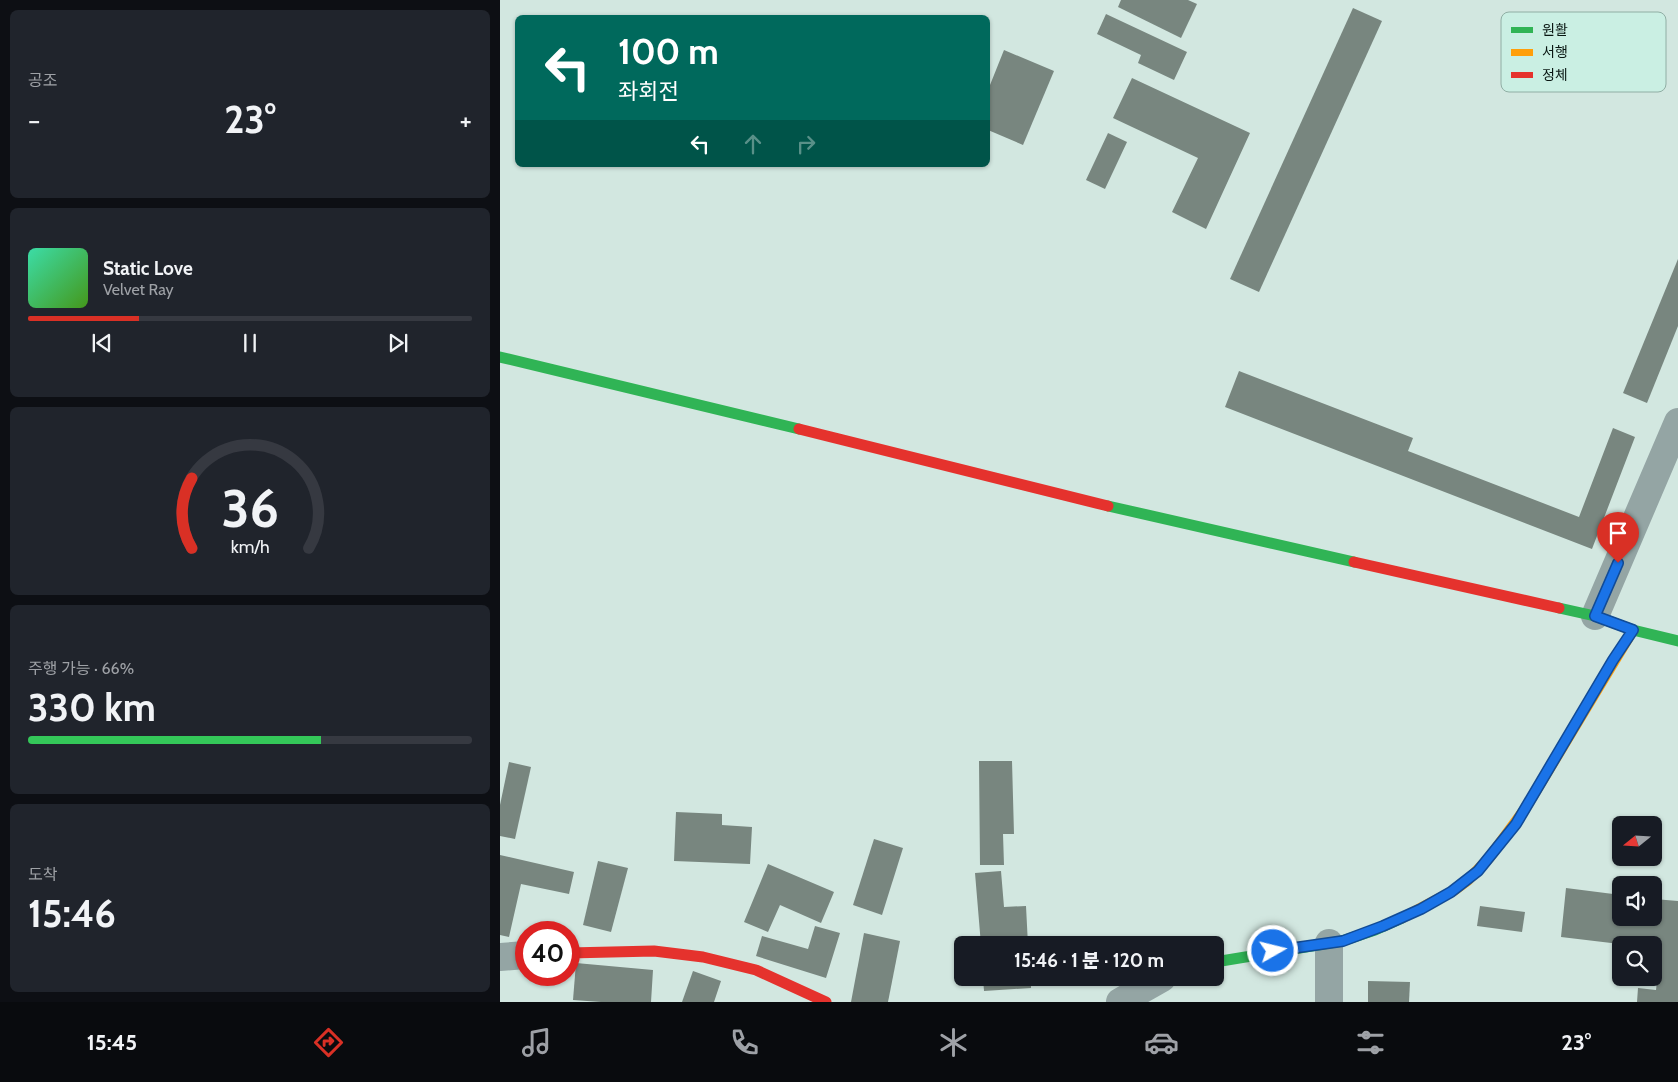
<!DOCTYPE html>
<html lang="ko">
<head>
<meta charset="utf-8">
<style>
  body { margin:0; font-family:Cabin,"Noto Sans KR",sans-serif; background:#20242c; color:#f1f3f6; height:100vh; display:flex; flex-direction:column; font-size:19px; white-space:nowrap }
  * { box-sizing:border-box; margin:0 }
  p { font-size:16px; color:#9ea1a6 }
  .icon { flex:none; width:28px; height:28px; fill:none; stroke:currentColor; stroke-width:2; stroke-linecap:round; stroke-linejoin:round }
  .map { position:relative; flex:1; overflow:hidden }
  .drawer { display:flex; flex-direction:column; gap:10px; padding:10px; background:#0d0f14; width:500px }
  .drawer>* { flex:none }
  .guide { position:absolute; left:15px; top:15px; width:475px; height:152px; border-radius:8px; box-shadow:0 1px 4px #0004; background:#00695c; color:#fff; overflow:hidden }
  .needle { width:32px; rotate:252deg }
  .fabs { position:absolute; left:1112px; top:816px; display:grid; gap:10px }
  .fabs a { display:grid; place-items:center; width:50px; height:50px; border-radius:8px; background:#171b24; box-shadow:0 1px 4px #0004; font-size:25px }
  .speed { position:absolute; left:15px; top:921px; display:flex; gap:10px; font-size:25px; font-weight:700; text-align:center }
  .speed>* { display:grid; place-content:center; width:65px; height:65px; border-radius:50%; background:#171b24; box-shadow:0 1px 4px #0004; line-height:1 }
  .speed .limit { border:8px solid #d22; background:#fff; color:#111 }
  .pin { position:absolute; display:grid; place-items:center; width:42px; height:42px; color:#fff; margin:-51px -21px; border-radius:50% 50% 50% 0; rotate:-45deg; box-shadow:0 0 5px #0007 }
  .pin .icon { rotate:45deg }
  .me { position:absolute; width:55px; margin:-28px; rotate:82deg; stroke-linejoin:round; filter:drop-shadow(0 0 4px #0008) }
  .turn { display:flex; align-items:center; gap:18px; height:105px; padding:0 20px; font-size:22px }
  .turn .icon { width:65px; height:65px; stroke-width:2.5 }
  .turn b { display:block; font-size:35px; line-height:42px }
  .lanes { display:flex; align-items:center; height:48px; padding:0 20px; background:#0003; justify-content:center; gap:25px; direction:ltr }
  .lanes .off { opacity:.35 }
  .big { font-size:38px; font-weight:800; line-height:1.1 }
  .drawer .tile { flex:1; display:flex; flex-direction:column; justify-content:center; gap:8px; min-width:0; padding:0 18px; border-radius:8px; background:#20242c }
  .drawer .dial { align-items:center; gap:0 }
  .dial svg { height:130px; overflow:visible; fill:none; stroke:#363941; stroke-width:7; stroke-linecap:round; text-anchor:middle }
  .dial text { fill:#f1f3f6; stroke:none }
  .song { display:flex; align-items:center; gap:15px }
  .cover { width:60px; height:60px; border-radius:8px; background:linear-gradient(135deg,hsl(160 70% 55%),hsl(100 70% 35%)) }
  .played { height:5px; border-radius:2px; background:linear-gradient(90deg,#d93025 25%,#363941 25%) }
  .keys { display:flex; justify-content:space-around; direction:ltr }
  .heat { display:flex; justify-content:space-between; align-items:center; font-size:28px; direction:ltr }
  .charge { height:8px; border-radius:4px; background:linear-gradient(90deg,#34c759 66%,#363941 0) }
  .trip { position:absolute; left:454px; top:936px; width:270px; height:50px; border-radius:8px; background:#171b24; box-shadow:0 1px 4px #0004; font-weight:800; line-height:50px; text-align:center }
  .tab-bar { display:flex; height:80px; justify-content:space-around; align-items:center; background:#090b0e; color:#9ea1a6 }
  .tab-bar .icon { width:35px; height:35px }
  .tab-bar .selected { color:#d93025 }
  .tab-bar b { font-size:22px; color:#f1f3f6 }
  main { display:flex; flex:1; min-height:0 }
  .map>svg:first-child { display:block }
  .building { fill:#78867f }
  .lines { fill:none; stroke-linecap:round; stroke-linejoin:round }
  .street { stroke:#94a5a4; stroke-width:28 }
  .fast { stroke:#30b455; stroke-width:11 }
  .slow { stroke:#ff9f0a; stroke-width:11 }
  .jam { stroke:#e5322d; stroke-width:11 }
  .route-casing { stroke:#114b97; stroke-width:12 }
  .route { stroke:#1a73e8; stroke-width:9 }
  .key { fill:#caefe3; stroke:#90aea4; stroke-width:1 }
  .key-label { font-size:14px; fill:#091612 }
</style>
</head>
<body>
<main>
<section class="drawer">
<div class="tile"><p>공조</p>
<div class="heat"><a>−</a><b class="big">23°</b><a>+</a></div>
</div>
<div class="tile">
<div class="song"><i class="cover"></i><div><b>Static Love</b><p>Velvet Ray</p></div></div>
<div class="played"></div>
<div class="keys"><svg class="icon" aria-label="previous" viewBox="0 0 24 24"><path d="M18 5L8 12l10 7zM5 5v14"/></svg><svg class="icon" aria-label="pause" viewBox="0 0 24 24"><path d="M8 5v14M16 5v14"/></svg><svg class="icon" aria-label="next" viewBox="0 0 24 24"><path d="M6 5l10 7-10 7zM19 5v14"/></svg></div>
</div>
<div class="tile dial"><svg viewBox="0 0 100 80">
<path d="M14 69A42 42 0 1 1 86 69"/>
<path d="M14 69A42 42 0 0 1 14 26" stroke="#d93025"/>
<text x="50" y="56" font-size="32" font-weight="700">36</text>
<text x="50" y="72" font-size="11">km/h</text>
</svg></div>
<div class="tile"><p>주행 가능 · 66%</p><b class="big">330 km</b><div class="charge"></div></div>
<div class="tile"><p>도착</p><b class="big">15:46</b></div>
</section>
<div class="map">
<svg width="1178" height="1002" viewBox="0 0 1178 1002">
  <rect width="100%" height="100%" fill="#d2e7e0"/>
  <!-- building -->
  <g class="building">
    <polygon points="621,0 688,0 697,4 681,38 618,7"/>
    <polygon points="853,8 882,21 759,292 730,279"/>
    <polygon points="606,14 687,52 674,80 638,63 641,55 597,34"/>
    <polygon points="504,50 554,71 523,145 488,130 488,90"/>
    <polygon points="632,78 750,133 706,229 672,212 698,158 613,118"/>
    <polygon points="608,133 627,142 605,189 586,180"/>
    <polygon points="1178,259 1178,326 1147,403 1123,393"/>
    <polygon points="739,371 913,438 908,451 1079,517 1113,428 1135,437 1092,549 725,407"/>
    <polygon points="479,761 512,761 514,834 503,834 504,865 480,865"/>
    <polygon points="9,762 31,767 15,839 0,836 0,805"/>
    <polygon points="176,812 222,814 222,825 252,827 250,864 174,861"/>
    <polygon points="374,839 403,848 382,915 353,905"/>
    <polygon points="0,855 74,872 69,894 21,884 9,937 0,935"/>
    <polygon points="98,861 128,868 111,932 83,925"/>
    <polygon points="268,864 334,892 321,923 280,905 268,932 244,922"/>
    <polygon points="501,871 504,907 526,906 528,945 481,945 475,873"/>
    <polygon points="1066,888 1121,895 1121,918 1154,918 1154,899 1178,901 1178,1002 1137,1002 1138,988 1156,990 1161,949 1154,948 1154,945 1128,945 1061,937"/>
    <polygon points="980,906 1025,912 1022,932 977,926"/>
    <polygon points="315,926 340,933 326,978 256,956 262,936 308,949"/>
    <polygon points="364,933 400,941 388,1002 351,1002"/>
    <polygon points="76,963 153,970 151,1002 101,1002 73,1000"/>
    <polygon points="193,971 221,981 214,1002 182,1002"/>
    <polygon points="483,978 531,978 531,988 484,991"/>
    <polygon points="868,981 910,982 909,1002 868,1002"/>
  </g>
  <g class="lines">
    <!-- street -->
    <g class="street">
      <polyline points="1095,616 1178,422"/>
      <polyline points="829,943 829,1002"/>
      <polyline points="0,957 26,955"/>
      <polyline points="620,1002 662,978"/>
    </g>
    <!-- fast -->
    <g class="fast">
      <polyline points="0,357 299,429"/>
      <polyline points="608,506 854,562"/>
      <polyline points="1059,608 1095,616 1133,630 1178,641"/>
      <polyline points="715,962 842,941 875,930 902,918"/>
    </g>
    <!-- slow -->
    <polyline class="slow" points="902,918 953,891 968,880 989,858 1025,809 1133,630"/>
    <!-- jam -->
    <g class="jam">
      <polyline points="299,429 608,506"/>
      <polyline points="854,562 1059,608"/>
      <polyline points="69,953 154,951 203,957 256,970 326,1002"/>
    </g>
  </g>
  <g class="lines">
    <defs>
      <polyline id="route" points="773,951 843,941 883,926 921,909 951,892 978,871 1016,824 1113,660 1133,630 1095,616 1118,563"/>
    </defs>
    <!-- route casing -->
    <use href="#route" class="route-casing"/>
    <!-- route -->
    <use href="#route" class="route"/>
  </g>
  <!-- legend -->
  <rect x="1001" y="12" width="165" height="80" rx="8" class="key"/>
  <rect x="1011" y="27" width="22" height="6" fill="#30b455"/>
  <rect x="1011" y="49" width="22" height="7" fill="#ff9f0a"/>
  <rect x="1011" y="72" width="22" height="6" fill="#e5322d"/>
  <g class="key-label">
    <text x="1042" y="35">원활</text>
    <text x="1042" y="57">서행</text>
    <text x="1042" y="80">정체</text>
  </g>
</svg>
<div class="fabs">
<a><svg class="needle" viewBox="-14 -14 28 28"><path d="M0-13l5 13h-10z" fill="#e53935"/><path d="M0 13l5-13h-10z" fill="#9ea1a6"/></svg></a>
<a><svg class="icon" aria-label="sound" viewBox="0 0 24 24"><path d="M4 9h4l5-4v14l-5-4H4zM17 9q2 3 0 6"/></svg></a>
<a><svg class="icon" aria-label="search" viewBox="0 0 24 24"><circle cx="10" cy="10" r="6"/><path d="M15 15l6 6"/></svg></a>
</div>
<div class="speed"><div class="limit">40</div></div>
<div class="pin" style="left:1118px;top:563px;background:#d93025"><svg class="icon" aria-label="arrive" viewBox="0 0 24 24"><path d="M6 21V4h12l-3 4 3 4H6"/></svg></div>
<svg class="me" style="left:773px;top:951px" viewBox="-20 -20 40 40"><circle r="17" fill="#1a73e8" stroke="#fff" stroke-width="3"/><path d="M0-11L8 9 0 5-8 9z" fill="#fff"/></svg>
<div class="trip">15:46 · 1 분 · 120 m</div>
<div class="guide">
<div class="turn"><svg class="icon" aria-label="left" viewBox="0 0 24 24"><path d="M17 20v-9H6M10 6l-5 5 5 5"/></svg><div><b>100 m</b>좌회전</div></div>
<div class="lanes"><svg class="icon" aria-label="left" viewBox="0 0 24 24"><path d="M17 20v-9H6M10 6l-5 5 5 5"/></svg><svg class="icon off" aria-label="ahead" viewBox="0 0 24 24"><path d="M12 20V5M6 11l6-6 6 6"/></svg><svg class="icon off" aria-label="right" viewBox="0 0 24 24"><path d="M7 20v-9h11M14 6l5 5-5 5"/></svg></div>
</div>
</div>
</main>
<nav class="tab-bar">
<b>15:45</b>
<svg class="icon selected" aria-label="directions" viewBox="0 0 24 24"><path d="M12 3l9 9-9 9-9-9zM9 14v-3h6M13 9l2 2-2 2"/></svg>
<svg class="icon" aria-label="music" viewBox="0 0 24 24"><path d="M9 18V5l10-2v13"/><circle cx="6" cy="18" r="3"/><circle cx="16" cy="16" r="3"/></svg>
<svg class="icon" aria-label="phone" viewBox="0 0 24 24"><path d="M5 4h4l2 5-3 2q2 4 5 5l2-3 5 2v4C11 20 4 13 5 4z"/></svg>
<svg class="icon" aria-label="climate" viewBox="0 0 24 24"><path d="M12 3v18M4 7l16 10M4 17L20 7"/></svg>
<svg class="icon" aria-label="car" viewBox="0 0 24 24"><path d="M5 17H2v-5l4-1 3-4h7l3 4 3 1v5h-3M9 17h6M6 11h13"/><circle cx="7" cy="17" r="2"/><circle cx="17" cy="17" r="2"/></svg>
<svg class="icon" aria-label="filters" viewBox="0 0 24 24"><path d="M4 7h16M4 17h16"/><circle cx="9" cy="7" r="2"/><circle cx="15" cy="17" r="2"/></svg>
<b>23°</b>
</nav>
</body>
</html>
